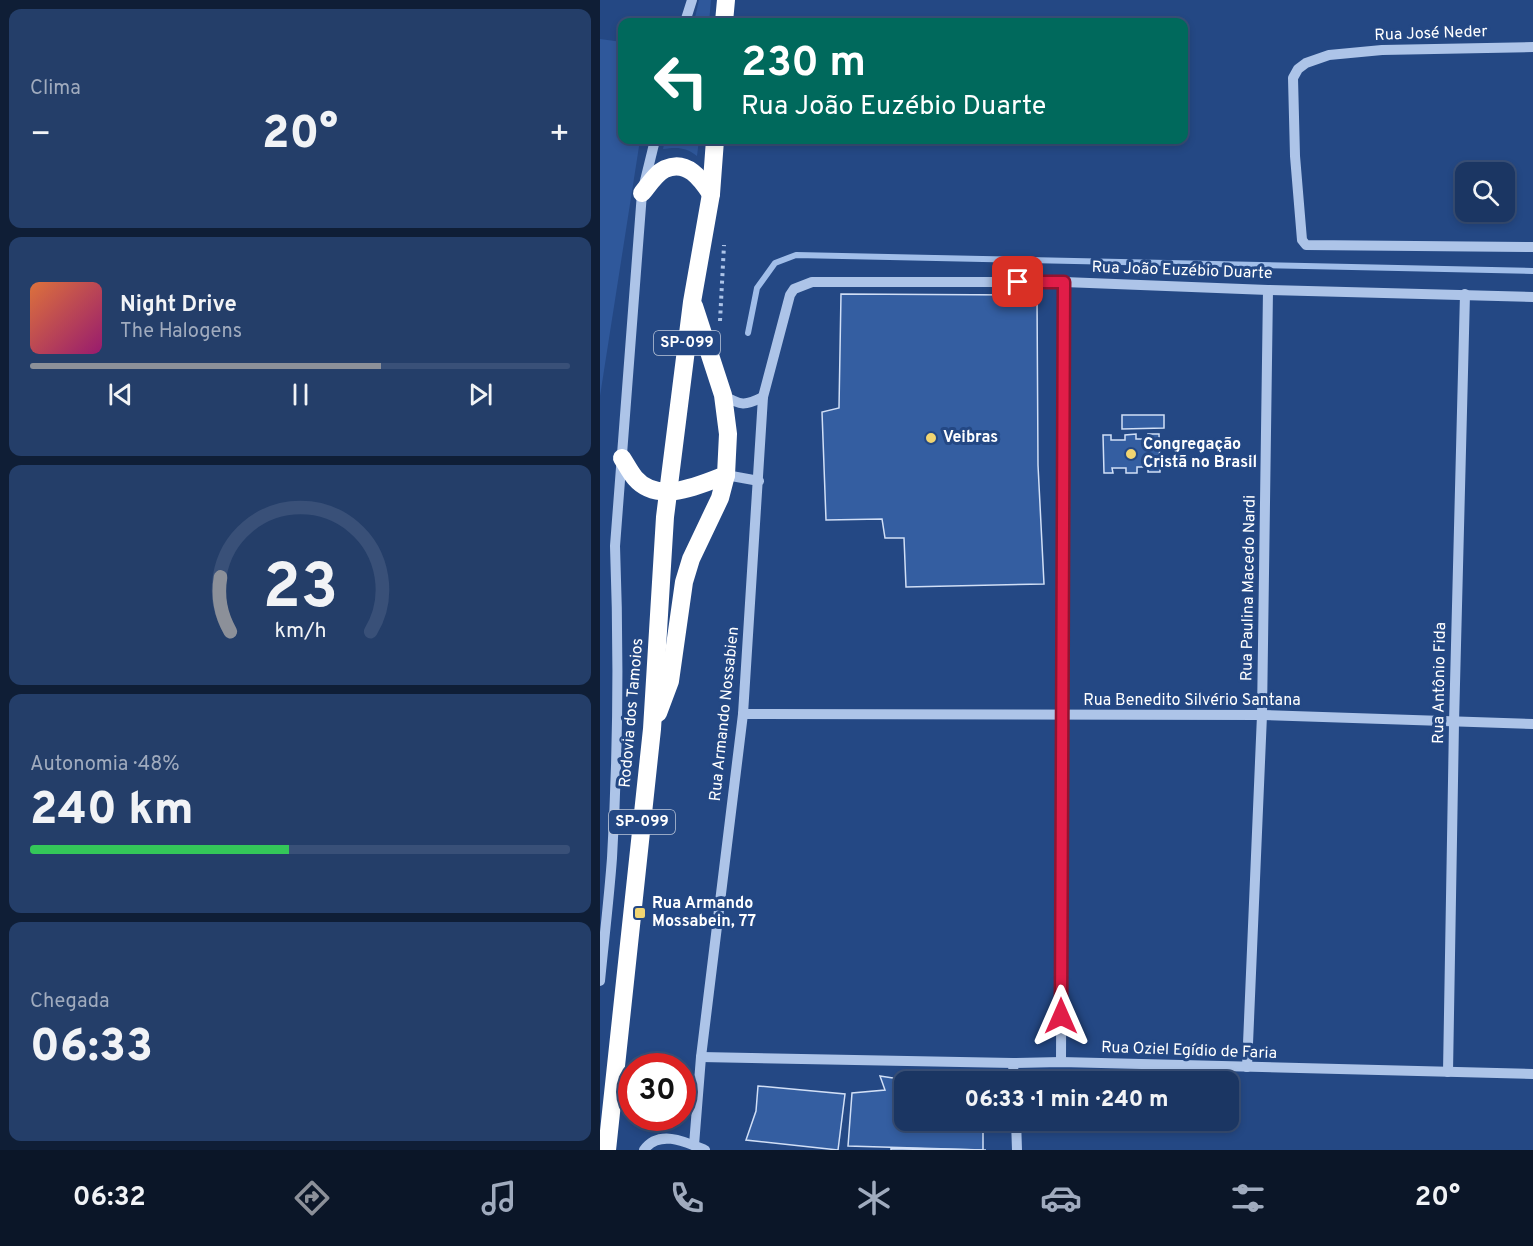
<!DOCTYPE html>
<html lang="pt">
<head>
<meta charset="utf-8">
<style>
  body { margin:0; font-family:Overpass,sans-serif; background:#243e69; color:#f1f3f6; height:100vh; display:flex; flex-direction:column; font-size:22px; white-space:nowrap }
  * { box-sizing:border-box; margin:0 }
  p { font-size:20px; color:#a0abbe }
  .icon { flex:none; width:33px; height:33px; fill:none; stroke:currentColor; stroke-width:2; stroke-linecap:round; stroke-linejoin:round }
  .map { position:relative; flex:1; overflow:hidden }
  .details { display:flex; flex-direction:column; gap:9px; padding:9px; background:#0f1e36; width:600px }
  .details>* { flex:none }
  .hud { position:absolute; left:18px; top:18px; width:570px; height:126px; border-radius:12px; box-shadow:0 3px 9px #0003,0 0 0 2px #395078; background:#00695c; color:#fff; overflow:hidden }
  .tools { position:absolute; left:855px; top:162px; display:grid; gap:12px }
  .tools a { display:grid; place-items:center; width:60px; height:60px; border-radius:12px; background:#1b3663; box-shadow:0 3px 9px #0003,0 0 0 2px #395078; font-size:30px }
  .speed { position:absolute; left:18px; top:1053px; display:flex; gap:12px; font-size:30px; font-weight:700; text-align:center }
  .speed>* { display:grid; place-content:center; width:78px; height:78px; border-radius:50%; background:#1b3663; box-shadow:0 3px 9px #0003,0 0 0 2px #395078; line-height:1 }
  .speed .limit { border:9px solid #d22; background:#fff; color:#111 }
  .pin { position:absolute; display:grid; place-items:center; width:51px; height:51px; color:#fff; margin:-26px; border-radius:12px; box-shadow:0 3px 9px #0006 }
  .me { position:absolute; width:66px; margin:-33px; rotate:0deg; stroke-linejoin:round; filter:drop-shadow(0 0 4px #0008) }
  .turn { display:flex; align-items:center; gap:21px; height:126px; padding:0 24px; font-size:27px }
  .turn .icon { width:78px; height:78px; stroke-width:2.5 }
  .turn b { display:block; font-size:42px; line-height:51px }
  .big { font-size:45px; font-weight:800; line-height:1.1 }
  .details .tile { flex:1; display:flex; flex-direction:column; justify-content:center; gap:9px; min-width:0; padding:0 21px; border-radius:12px; background:#243e69 }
  .details .dial { align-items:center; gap:0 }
  .dial svg { height:156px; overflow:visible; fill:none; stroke:#395078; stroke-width:7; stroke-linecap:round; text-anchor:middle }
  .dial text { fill:#f1f3f6; stroke:none }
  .song { display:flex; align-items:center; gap:18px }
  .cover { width:72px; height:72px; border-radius:9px; background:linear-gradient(135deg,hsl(20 70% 55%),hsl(320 70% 35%)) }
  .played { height:6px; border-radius:3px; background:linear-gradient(90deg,#8c9099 65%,#395078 65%) }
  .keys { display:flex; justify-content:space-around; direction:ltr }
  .heat { display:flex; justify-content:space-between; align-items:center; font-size:33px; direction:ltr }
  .charge { height:9px; border-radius:4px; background:linear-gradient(90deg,#34c759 48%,#395078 0) }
  .trip { position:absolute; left:294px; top:1071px; width:345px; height:60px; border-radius:12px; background:#1b3663; box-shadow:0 3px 9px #0003,0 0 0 2px #395078; font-weight:800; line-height:60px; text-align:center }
  .dock { display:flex; height:96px; justify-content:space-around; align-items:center; background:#0b1628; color:#a0abbe }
  .dock .icon { width:42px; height:42px }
  .dock .current { color:#8c9099 }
  .dock b { font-size:27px; color:#f1f3f6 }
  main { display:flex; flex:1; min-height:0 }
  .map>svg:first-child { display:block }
  .green { fill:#2f589b }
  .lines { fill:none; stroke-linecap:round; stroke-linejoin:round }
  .stream { stroke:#a1bee9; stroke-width:6 }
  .building { fill:#345ea1; stroke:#d1dff6; stroke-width:1.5 }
  .path { stroke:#adc4e8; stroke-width:4; stroke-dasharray:3 4.5; stroke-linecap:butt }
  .minor { stroke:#adc4e8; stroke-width:10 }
  .highway { stroke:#fff; stroke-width:18 }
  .route-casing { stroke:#92132f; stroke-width:15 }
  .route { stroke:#e11d48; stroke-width:10 }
  .poi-dot { fill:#f2d571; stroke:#244884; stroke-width:2 }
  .labels { text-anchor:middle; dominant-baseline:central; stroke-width:6; stroke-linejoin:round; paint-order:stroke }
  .shield { fill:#244884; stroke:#bdc8da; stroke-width:1.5 }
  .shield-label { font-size:15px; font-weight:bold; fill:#fff }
  .street-label { font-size:16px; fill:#fff; stroke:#244884 }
  .poi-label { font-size:16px; font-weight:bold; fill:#fff; stroke:#244884; text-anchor:start }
</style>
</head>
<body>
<main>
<section class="details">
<div class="tile"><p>Clima</p>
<div class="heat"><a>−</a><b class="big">20°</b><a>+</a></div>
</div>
<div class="tile">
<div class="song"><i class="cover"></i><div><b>Night Drive</b><p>The Halogens</p></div></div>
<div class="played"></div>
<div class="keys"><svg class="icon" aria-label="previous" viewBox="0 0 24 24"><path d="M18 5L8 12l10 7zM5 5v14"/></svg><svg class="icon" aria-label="pause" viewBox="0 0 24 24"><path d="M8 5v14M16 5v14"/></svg><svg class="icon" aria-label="next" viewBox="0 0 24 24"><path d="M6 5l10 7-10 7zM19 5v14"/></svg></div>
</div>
<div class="tile dial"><svg viewBox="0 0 100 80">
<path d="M14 69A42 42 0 1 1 86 69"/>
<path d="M14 69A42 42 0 0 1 9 41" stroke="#8c9099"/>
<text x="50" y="56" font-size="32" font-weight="700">23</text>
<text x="50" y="72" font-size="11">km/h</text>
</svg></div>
<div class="tile"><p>Autonomia · 48%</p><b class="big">240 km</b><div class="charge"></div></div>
<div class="tile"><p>Chegada</p><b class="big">06:33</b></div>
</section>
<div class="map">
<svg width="933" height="1150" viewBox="0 0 933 1150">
  <rect width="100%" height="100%" fill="#244884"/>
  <!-- green -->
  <g class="green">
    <polygon points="99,0 111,0 109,22 94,22"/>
    <polygon points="0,39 22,42 22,140 40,140 0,396"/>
    <path d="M65 140H99L97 156C86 147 77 147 63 149Z"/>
  </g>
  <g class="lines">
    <!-- stream -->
    <polyline class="stream" points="148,333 157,288 175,263 196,255 933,271"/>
  </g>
  <!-- building -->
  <g class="building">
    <polygon points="241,294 437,295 438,465 444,584 306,587 304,538 285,538 282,519 226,520 222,412 239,408"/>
    <polygon points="522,415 564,415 564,428 522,429"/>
    <polygon points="536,434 536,439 548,439 548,434 559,434 560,472 548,472 548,467 537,467 537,473 526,473 526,468 512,468 513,473 504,473 503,435 511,435 511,440 525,440 525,435"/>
    <polygon points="280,1076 306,1080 304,1082 304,1120 383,1120 383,1150 248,1146 252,1093 285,1090"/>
    <polygon points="158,1086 245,1094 238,1150 146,1140 156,1111"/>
    <polygon points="291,1148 383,1150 386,1150 291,1150"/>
  </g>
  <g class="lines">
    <!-- path -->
    <polyline class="path" points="120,321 124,245"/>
    <!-- minor -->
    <g class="minor">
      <polyline points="85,22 92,0"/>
      <polyline points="933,47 782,50 729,55 706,63 698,69 693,78 695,156 702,240 706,245 933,247"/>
      <path d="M123 395C141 406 145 406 163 397"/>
      <polyline points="126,475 159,481"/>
      <polyline points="143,714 662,715 933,724"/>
      <path d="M0 981C4 940 9 899 12 858 18 754 19 649 15 546L42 193 55 140"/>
      <polyline points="101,1057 413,1063 461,1062 933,1074"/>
      <polyline points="461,1062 464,282"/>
      <polyline points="413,1063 414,1082"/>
      <polyline points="647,1067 662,715 668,290"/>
      <polyline points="848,1072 854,723 865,294"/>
      <polyline points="416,1120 417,1150"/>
      <polyline points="94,1145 101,1057 143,714 163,397 190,295 194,289 212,282 464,282 668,290 933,297"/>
      <path d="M44 1150C59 1129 86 1142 105 1150"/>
    </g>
    <!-- highway -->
    <g class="highway">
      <polyline points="124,22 126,0"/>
      <path d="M42 193C48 186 56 173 65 169 87 159 101 179 111 194"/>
      <path d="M22 458C26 464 30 472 35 478 58 505 100 485 126 475L128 434 123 395 94 306"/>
      <polyline points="58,713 70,681 84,582 91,559 120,498 126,475"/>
      <polyline points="7,1150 52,729 65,517 92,302 111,194 115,140"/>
    </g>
  </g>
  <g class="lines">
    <defs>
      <polyline id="route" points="418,282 464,282 461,1016"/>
    </defs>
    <!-- route casing -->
    <use href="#route" class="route-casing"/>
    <!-- route -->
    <use href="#route" class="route"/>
  </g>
  <!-- markers -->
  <g class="poi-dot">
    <circle cx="331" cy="438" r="6"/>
    <circle cx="531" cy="454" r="6"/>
    <rect x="34" y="907" width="12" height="12" rx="3"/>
  </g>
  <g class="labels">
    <!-- shield labels -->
    <g class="shield">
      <rect x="54" y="331" width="66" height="24" rx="4.5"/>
      <rect x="9" y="810" width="66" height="24" rx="4.5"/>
    </g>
    <g class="shield-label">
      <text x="87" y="343">SP-099</text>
      <text x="42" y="822">SP-099</text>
    </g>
    <!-- street labels -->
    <g class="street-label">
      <text transform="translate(831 34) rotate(-2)">Rua José Neder</text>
      <text transform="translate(582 271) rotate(2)">Rua João Euzébio Duarte</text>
      <text transform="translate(649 588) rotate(-89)">Rua Paulina Macedo Nardi</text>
      <text transform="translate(840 683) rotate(-89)">Rua Antônio Fida</text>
      <text x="592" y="701">Rua Benedito Silvério Santana</text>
      <text transform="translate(32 713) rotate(-85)">Rodovia dos Tamoios</text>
      <text transform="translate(125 714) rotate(-84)">Rua Armando Nossabien</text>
      <text transform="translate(589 1051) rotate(2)">Rua Oziel Egídio de Faria</text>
    </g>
    <!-- poi labels -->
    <g class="poi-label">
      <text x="343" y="438">Veibras</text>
      <text x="543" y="445">Congregação<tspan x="543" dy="18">Cristã no Brasil</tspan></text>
      <text x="52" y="904">Rua Armando<tspan x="52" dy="18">Mossabein, 77</tspan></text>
    </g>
  </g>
</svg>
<div class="tools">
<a><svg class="icon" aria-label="search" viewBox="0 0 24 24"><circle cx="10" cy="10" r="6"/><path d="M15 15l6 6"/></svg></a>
</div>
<div class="speed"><div class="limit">30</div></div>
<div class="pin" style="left:418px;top:282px;background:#d93025"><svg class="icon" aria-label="arrive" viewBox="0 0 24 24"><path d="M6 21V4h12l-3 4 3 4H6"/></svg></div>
<svg class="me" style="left:461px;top:1016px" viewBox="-20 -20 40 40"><path d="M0-17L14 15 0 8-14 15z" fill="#e11d48" stroke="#fff" stroke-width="4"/></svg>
<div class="trip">06:33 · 1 min · 240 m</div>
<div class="hud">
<div class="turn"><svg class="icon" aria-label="left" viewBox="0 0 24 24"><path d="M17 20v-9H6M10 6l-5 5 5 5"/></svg><div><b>230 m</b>Rua João Euzébio Duarte</div></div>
</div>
</div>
</main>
<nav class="dock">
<b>06:32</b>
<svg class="icon current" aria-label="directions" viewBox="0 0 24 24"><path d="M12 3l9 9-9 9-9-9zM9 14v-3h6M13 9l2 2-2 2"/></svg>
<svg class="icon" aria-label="music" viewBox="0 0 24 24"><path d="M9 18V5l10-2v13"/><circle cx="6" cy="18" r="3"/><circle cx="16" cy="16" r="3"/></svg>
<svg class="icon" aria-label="phone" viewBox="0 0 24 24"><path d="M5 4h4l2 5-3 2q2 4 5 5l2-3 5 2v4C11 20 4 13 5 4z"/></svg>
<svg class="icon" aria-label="climate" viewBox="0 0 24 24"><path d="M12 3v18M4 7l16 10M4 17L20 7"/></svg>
<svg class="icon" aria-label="car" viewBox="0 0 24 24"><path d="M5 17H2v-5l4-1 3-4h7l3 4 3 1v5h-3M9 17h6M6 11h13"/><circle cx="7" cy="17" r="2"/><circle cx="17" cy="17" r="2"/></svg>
<svg class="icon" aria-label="filters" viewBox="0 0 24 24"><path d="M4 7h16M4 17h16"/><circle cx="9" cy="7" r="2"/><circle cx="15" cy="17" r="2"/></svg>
<b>20°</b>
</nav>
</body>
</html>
